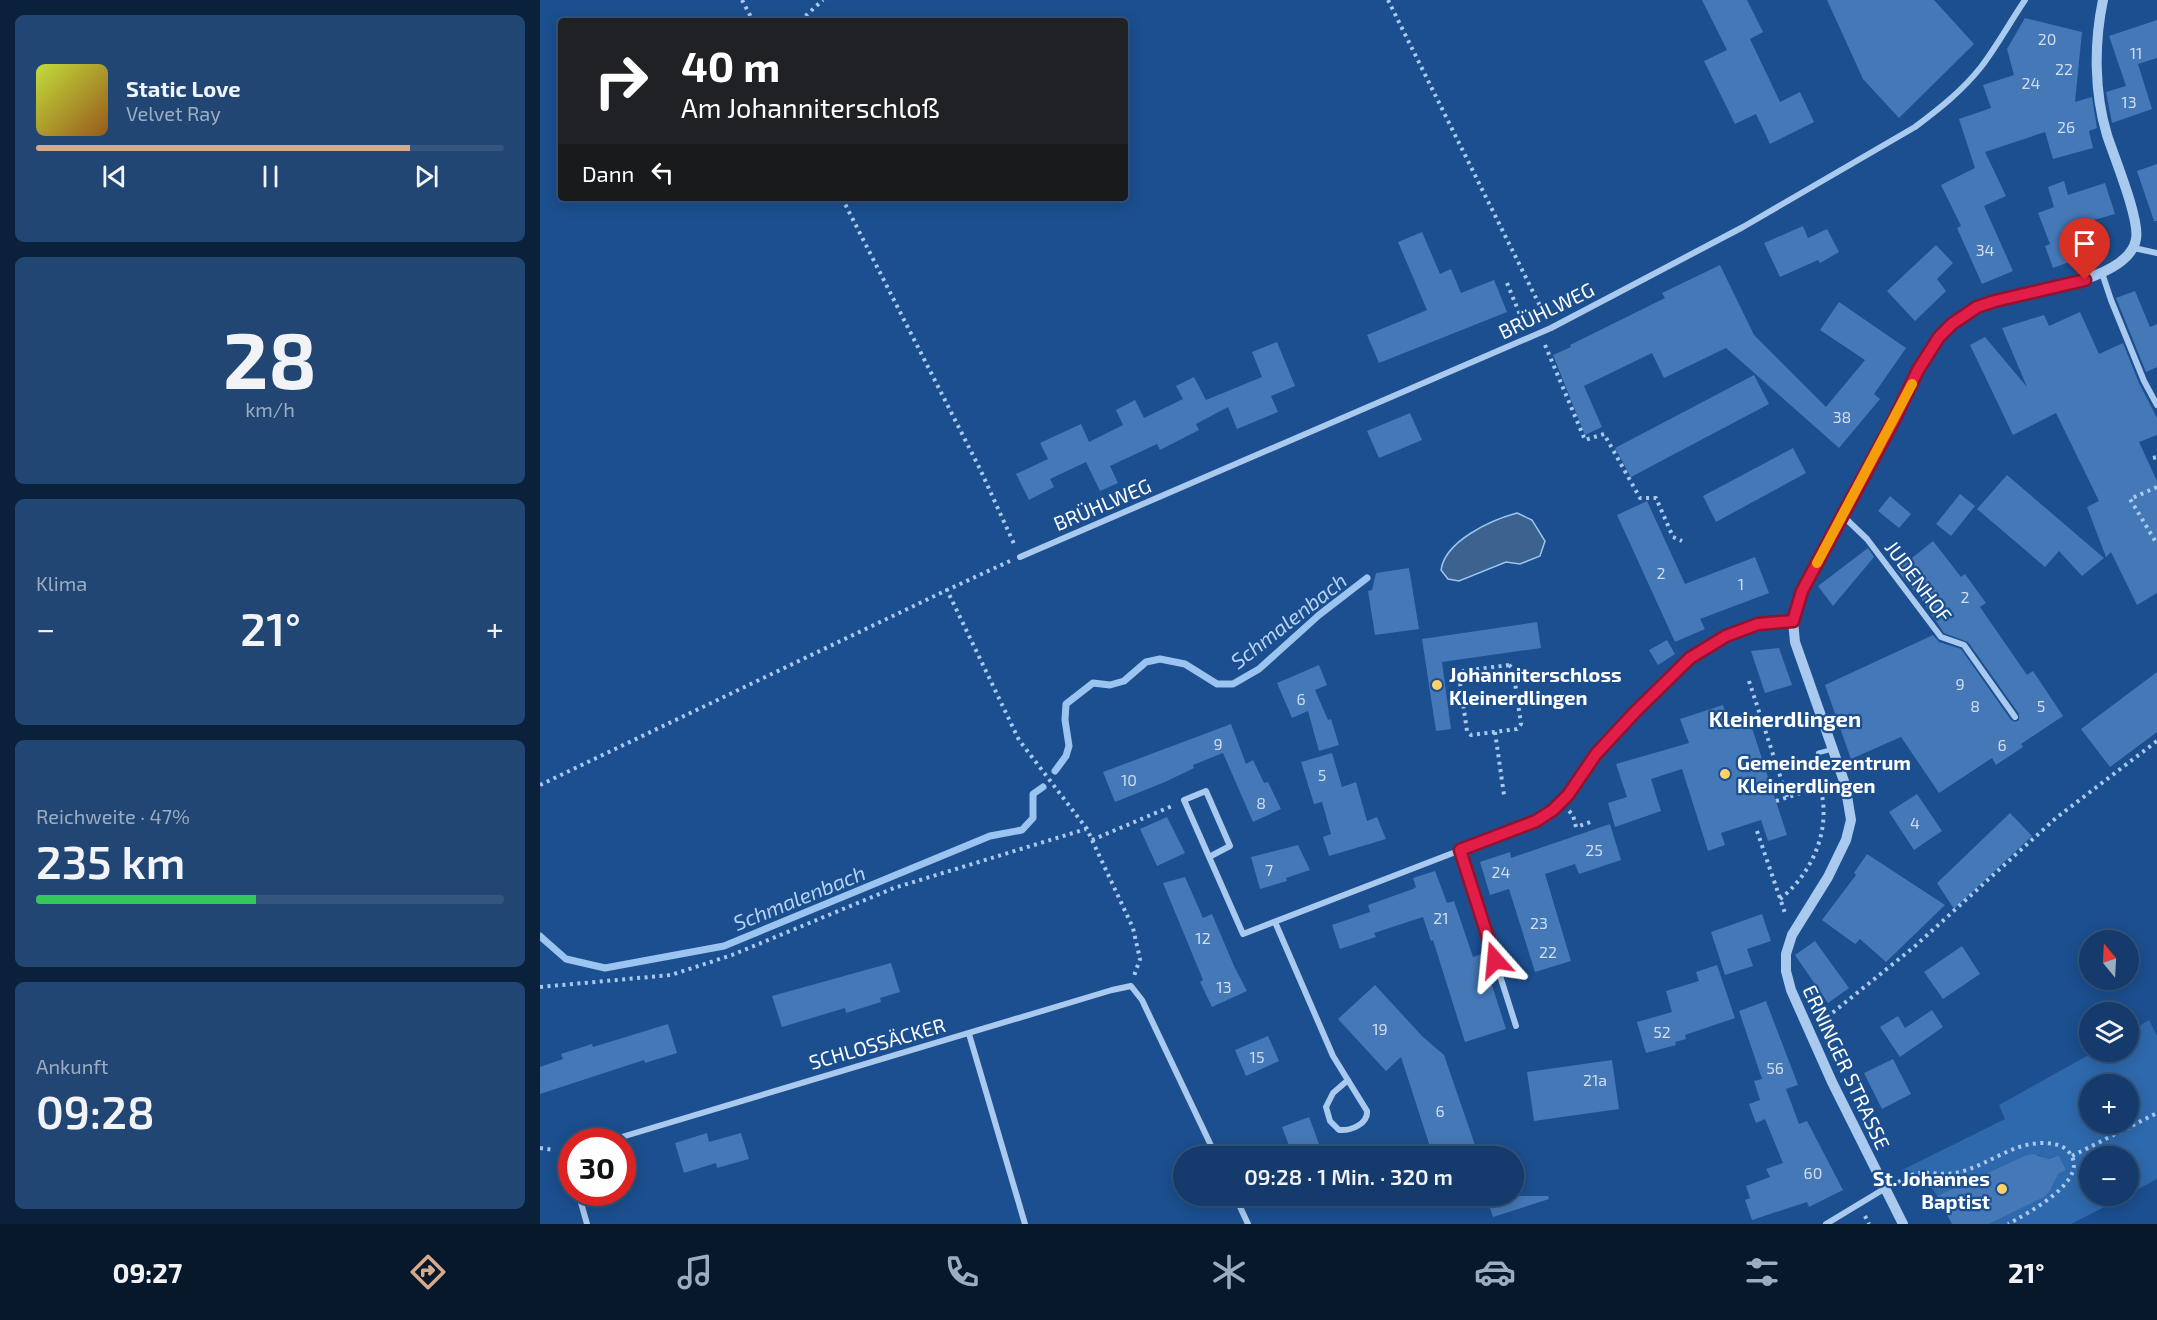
<!DOCTYPE html>
<html lang="de">
<head>
<meta charset="utf-8">
<style>
  body { margin:0; font-family:"Exo 2",sans-serif; background:#214673; color:#f1f3f6; height:100vh; display:flex; flex-direction:column; font-size:22px; white-space:nowrap }
  * { box-sizing:border-box; margin:0 }
  p { font-size:20px; color:#9dadc1 }
  .icon { flex:none; width:33px; height:33px; fill:none; stroke:currentColor; stroke-width:2; stroke-linecap:round; stroke-linejoin:round }
  .map { position:relative; flex:1; overflow:hidden }
  .drawer { display:flex; flex-direction:column; gap:15px; padding:15px; background:#0b203b; width:540px }
  .drawer>* { flex:none }
  .hud { position:absolute; left:18px; top:18px; width:570px; height:183px; border-radius:6px; box-shadow:0 3px 15px #0003,0 0 0 2px #33557e; background:#202124; color:#fff; overflow:hidden }
  .needle { width:39px; rotate:342deg }
  .tools { position:absolute; left:1539px; top:930px; display:grid; gap:12px }
  .tools a { display:grid; place-items:center; width:60px; height:60px; border-radius:50%; background:#143b6b; box-shadow:0 3px 15px #0003,0 0 0 2px #33557e; font-size:30px }
  .speed { position:absolute; left:18px; top:1128px; display:flex; gap:12px; font-size:30px; font-weight:700; text-align:center }
  .speed>* { display:grid; place-content:center; width:78px; height:78px; border-radius:50%; background:#143b6b; box-shadow:0 3px 15px #0003,0 0 0 2px #33557e; line-height:1 }
  .speed .limit { border:9px solid #d22; background:#fff; color:#111 }
  .pin { position:absolute; display:grid; place-items:center; width:51px; height:51px; color:#fff; margin:-62px -26px; border-radius:50% 50% 50% 0; rotate:-45deg; box-shadow:0 0 6px #0007 }
  .pin .icon { rotate:45deg }
  .me { position:absolute; width:66px; margin:-33px; rotate:342deg; stroke-linejoin:round; filter:drop-shadow(0 0 4px #0008) }
  .turn { display:flex; align-items:center; gap:21px; height:126px; padding:0 24px; font-size:27px }
  .turn .icon { width:78px; height:78px; stroke-width:2.5 }
  .turn b { display:block; font-size:42px; line-height:51px }
  .then { display:flex; align-items:center; height:57px; padding:0 24px; background:#0003; gap:12px; font-size:22px }
  .big { font-size:45px; font-weight:600; line-height:1.1 }
  .drawer .tile { flex:1; display:flex; flex-direction:column; justify-content:center; gap:9px; min-width:0; padding:0 21px; border-radius:9px; background:#214673 }
  .drawer .dial { align-items:center; gap:0 }
  .dial b { font-size:78px; line-height:1 }
  .song { display:flex; align-items:center; gap:18px }
  .cover { width:72px; height:72px; border-radius:9px; background:linear-gradient(135deg,hsl(70 70% 55%),hsl(30 70% 35%)) }
  .played { height:6px; border-radius:3px; background:linear-gradient(90deg,#d6ab8b 80%,#33557e 80%) }
  .keys { display:flex; justify-content:space-around; direction:ltr }
  .heat { display:flex; justify-content:space-between; align-items:center; font-size:33px; direction:ltr }
  .charge { height:9px; border-radius:4px; background:linear-gradient(90deg,#34c759 47%,#33557e 0) }
  .trip { position:absolute; left:633px; top:1146px; width:351px; height:60px; border-radius:30px; background:#143b6b; box-shadow:0 3px 15px #0003,0 0 0 2px #33557e; font-weight:600; line-height:60px; text-align:center }
  .menu { display:flex; height:96px; justify-content:space-around; align-items:center; background:#08182b; color:#9dadc1 }
  .menu .icon { width:42px; height:42px }
  .menu .active { color:#d6ab8b }
  .menu b { font-size:27px; color:#f1f3f6 }
  main { display:flex; flex:1; min-height:0 }
  .map>svg:first-child { display:block }
  .green { fill:#2e69ad; fill-rule:evenodd }
  .water { fill:#3c6290; stroke:#9cc4f0; stroke-width:1.5 }
  .lines { fill:none; stroke-linecap:round; stroke-linejoin:round }
  .stream { stroke:#9cc4f0; stroke-width:7 }
  .building { fill:#4478b7 }
  .path { stroke:#a9c9ee; stroke-width:4; stroke-dasharray:3 4.5; stroke-linecap:butt }
  .service { stroke:#a9c9ee; stroke-width:4.5 }
  .minor { stroke:#a9c9ee; stroke-width:6 }
  .tertiary { stroke:#a9c9ee; stroke-width:10 }
  .route-casing { stroke:#92132f; stroke-width:15 }
  .route { stroke:#e11d48; stroke-width:10 }
  .slow { stroke:#f59e0b; stroke-width:10 }
  .poi-dot { fill:#ffd166; stroke:#1b4f8f; stroke-width:2 }
  .labels { text-anchor:middle; dominant-baseline:central; stroke-width:4.5; stroke-linejoin:round; paint-order:stroke }
  .number-label { font-size:16px; fill:#d0dded }
  .street-label { font-size:20px; fill:#fff; stroke:#1b4f8f }
  .poi-label { font-size:20px; font-weight:bold; fill:#fff; stroke:#1b4f8f; text-anchor:start }
  .water-label { font-size:21px; font-style:italic; fill:#b5d3f5; stroke:#1b4f8f }
  .quarter-label { font-size:22px; font-weight:bold; fill:#fff; stroke:#1b4f8f }
</style>
</head>
<body>
<main>
<section class="drawer">
<div class="tile">
<div class="song"><i class="cover"></i><div><b>Static Love</b><p>Velvet Ray</p></div></div>
<div class="played"></div>
<div class="keys"><svg class="icon" aria-label="previous" viewBox="0 0 24 24"><path d="M18 5L8 12l10 7zM5 5v14"/></svg><svg class="icon" aria-label="pause" viewBox="0 0 24 24"><path d="M8 5v14M16 5v14"/></svg><svg class="icon" aria-label="next" viewBox="0 0 24 24"><path d="M6 5l10 7-10 7zM19 5v14"/></svg></div>
</div>
<div class="tile dial"><b>28</b><p>km/h</p></div>
<div class="tile"><p>Klima</p>
<div class="heat"><a>−</a><b class="big">21°</b><a>+</a></div>
</div>
<div class="tile"><p>Reichweite · 47%</p><b class="big">235 km</b><div class="charge"></div></div>
<div class="tile"><p>Ankunft</p><b class="big">09:28</b></div>
</section>
<div class="map">
<svg width="1617" height="1224" viewBox="0 0 1617 1224">
  <rect width="100%" height="100%" fill="#1b4f8f"/>
  <!-- green -->
  <path class="green" d="M1609 1020 1617 1036V1179L1589 1194 1588 1156H1550V1196H1586L1531 1224H1449L1503 1197 1513 1186 1515 1175 1526 1170 1519 1155 1508 1159 1499 1155 1484 1156 1397 1196C1390 1183 1384 1181 1370 1187L1362 1170 1465 1119 1459 1105 1554 1052H1588L1589 1032ZM1550 1084H1588V1124H1550Z"/>
  <!-- water -->
  <path class="water" d="M977 513 992 520 1005 541 1000 556 980 564 966 562 919 581 908 579 901 570C905 541 951 520 977 513Z"/>
  <g class="lines">
    <!-- stream -->
    <g class="stream">
      <polyline points="515,771 526,756 529,746 525,720 526,704 553,683 570,685 584,681 606,662 620,659 645,664 677,684 693,684 719,669 779,615 827,578"/>
      <polyline points="0,936 26,959 65,968 184,946 450,836 482,830 493,818 493,794 503,787"/>
    </g>
  </g>
  <!-- building -->
  <g class="building">
    <polygon points="1162,0 1207,0 1223,32 1210,39 1240,102 1260,92 1274,122 1230,144 1216,114 1195,124 1164,61 1187,50"/>
    <polygon points="1287,0 1394,0 1434,44 1359,118 1323,79"/>
    <polygon points="1485,18 1542,32 1535,102 1552,97 1557,128 1549,131 1553,148 1513,159 1505,132 1445,152 1466,196 1444,206 1473,271 1442,284 1417,228 1421,226 1401,185 1435,168 1419,119 1451,108 1443,85 1474,75 1467,49"/>
    <polygon points="1617,20 1617,58 1598,64 1612,109 1572,123 1566,92 1586,86 1569,36"/>
    <polygon points="1617,164 1617,221 1614,221 1597,171"/>
    <polygon points="1524,181 1528,195 1565,183 1575,214 1554,220 1565,249 1513,268 1505,246 1510,244 1498,213 1514,207 1508,187"/>
    <polygon points="1263,226 1268,238 1287,229 1299,252 1280,263 1278,260 1240,277 1224,243"/>
    <polygon points="882,232 900,274 911,269 921,293 954,280 967,312 839,363 827,335 887,310 858,242"/>
    <polygon points="1396,245 1413,263 1397,279 1406,291 1375,321 1347,291"/>
    <polygon points="1180,265 1214,335 1286,407 1325,360 1280,330 1299,302 1366,348 1334,394 1340,399 1299,448 1186,348 1124,378 1112,353 1044,386 1062,427 1045,435 1013,355 1031,347 1030,345 1125,298 1122,293"/>
    <polygon points="1595,291 1610,327 1617,324 1617,367 1606,372 1576,298"/>
    <polygon points="1540,312 1559,354 1583,343 1599,383 1617,418 1617,435 1599,442 1617,481 1617,593 1597,605 1571,552 1566,557 1547,507 1559,501 1516,413 1473,435 1430,345 1445,337 1487,387 1462,328 1504,315 1509,326"/>
    <polygon points="737,342 755,386 731,396 738,412 697,429 688,407 656,424 659,430 620,450 617,444 570,466 578,483 560,491 546,462 510,479 514,487 489,500 476,474 508,459 500,443 541,424 549,442 583,425 576,410 595,400 604,418 643,399 636,386 654,377 666,400 722,377 712,352"/>
    <polygon points="1214,375 1229,404 1091,477 1075,448"/>
    <polygon points="870,413 882,440 839,458 827,431"/>
    <polygon points="1253,448 1266,473 1176,522 1163,496"/>
    <polygon points="1467,475 1564,558 1542,576 1519,551 1505,567 1437,509"/>
    <polygon points="1420,494 1435,506 1411,536 1396,524"/>
    <polygon points="1350,496 1371,514 1359,528 1338,511"/>
    <polygon points="1107,501 1145,584 1215,557 1229,593 1160,619 1165,629 1135,642 1077,515"/>
    <polygon points="1393,541 1421,577 1425,574 1446,603 1440,607 1487,675 1493,671 1523,716 1481,744 1483,747 1456,765 1452,758 1399,793 1361,737 1311,759 1285,685 1393,635 1399,642 1421,649 1471,720 1475,722 1479,720 1479,714 1428,642 1404,633 1382,600 1357,570"/>
    <polygon points="1328,548 1334,557 1293,606 1278,586"/>
    <polygon points="869,568 879,629 835,635 828,591 832,590 836,573"/>
    <polygon points="997,622 1001,648 902,662 911,729 896,731 882,639"/>
    <polygon points="1127,640 1135,654 1118,665 1109,650"/>
    <polygon points="1239,648 1252,685 1225,693 1211,651"/>
    <polygon points="779,665 787,685 775,690 788,720 791,719 799,745 779,751 768,711 752,718 737,683"/>
    <polygon points="1617,672 1617,732 1570,767 1541,729"/>
    <polygon points="1183,705 1189,725 1209,719 1247,835 1228,841 1221,820 1181,833 1185,845 1168,851 1142,769 1111,779 1121,811 1075,827 1068,803 1087,797 1076,764 1149,743 1140,719"/>
    <polygon points="691,724 706,764 713,760 724,783 728,782 741,809 713,822 683,753 653,765 654,768 625,782 575,802 563,772"/>
    <polygon points="792,753 802,787 816,782 827,821 837,817 846,839 789,856 783,837 791,834 782,802 774,804 761,762"/>
    <polygon points="1377,794 1402,831 1374,850 1349,812"/>
    <polygon points="1470,813 1492,836 1414,909 1397,883"/>
    <polygon points="627,817 645,853 617,866 600,829"/>
    <polygon points="1070,824 1081,860 1039,874 1035,864 1005,874 1031,961 995,972 969,889 950,895 940,862 970,852 971,858"/>
    <polygon points="758,845 770,870 746,878 747,881 720,889 711,857"/>
    <polygon points="1327,854 1405,905 1346,962 1320,939 1315,944 1282,920 1316,875 1314,873"/>
    <polygon points="895,871 907,903 914,901 933,957 942,954 966,1029 925,1042 893,940 891,941 883,917 834,933 836,937 800,949 792,925 830,912 828,905 873,889 876,887 873,878"/>
    <polygon points="645,877 663,918 672,914 694,966 707,991 672,1007 660,982 663,980 623,883"/>
    <polygon points="1222,914 1231,941 1207,949 1213,966 1185,975 1171,932"/>
    <polygon points="1275,941 1309,988 1288,1003 1255,955"/>
    <polygon points="1422,946 1440,974 1403,999 1384,972"/>
    <polygon points="351,963 360,992 340,998 341,1002 306,1013 305,1008 242,1027 232,996"/>
    <polygon points="1177,965 1195,1018 1145,1035 1146,1039 1135,1042 1136,1045 1106,1053 1097,1022 1132,1012 1126,991 1159,981 1156,972"/>
    <polygon points="835,985 883,1037 904,1055 936,1148 908,1156 893,1156 861,1057 846,1071 798,1019"/>
    <polygon points="1226,1001 1258,1085 1246,1089 1259,1124 1267,1121 1303,1190 1269,1207 1267,1202 1212,1220 1205,1200 1210,1198 1206,1186 1230,1177 1226,1169 1243,1163 1225,1119 1216,1123 1209,1104 1220,1100 1214,1081 1222,1079 1199,1011"/>
    <polygon points="1392,1010 1403,1027 1360,1057 1340,1027 1358,1016 1365,1028"/>
    <polygon points="128,1024 137,1053 105,1063 104,1060 0,1094 0,1067 23,1059 21,1054 52,1044 53,1047"/>
    <polygon points="728,1036 739,1061 706,1076 695,1050"/>
    <polygon points="1353,1059 1371,1094 1342,1109 1324,1073"/>
    <polygon points="1072,1060 1079,1109 994,1121 987,1072"/>
    <polygon points="769,1117 782,1152 770,1156 753,1156 742,1127"/>
    <polygon points="167,1133 169,1142 201,1133 209,1159 177,1168 176,1163 144,1173 135,1143"/>
    <polygon points="1493,1154 1509,1159 1519,1155 1526,1170 1518,1174 1510,1191 1504,1197 1449,1224 1412,1224 1397,1196 1484,1156"/>
    <polygon points="946,1196 1008,1196 1009,1199 953,1217"/>
  </g>
  <g class="lines">
    <!-- path -->
    <g class="path">
      <polyline points="202,0 213,21"/>
      <polyline points="848,0 1005,316"/>
      <polyline points="260,21 283,0"/>
      <polyline points="302,198 440,469 475,546"/>
      <polyline points="967,283 985,327"/>
      <polyline points="1005,345 1045,440 1064,434 1100,498 1116,498 1133,537 1142,541"/>
      <polyline points="1613,458 1617,457"/>
      <polyline points="1617,487 1590,499 1617,544"/>
      <polyline points="470,561 407,590 479,740 547,829 552,840 593,928 600,959 594,976"/>
      <polygon points="969,665 973,669 981,724 977,729 931,735 927,731 919,676 923,671"/>
      <polyline points="1209,681 1247,797"/>
      <polyline points="955,732 964,795"/>
      <polyline points="0,785 407,590"/>
      <polyline points="1236,801 1289,784"/>
      <polyline points="1029,811 1033,815 1036,827 1053,821"/>
      <polyline points="1217,831 1246,916"/>
      <polyline points="552,840 632,806"/>
      <path d="M1240 899C1273 873 1292 828 1280 787"/>
      <polyline points="0,987 131,975 192,955 354,888 546,829"/>
      <polyline points="1281,1022 1374,947 1516,818 1617,741"/>
      <polyline points="0,1148 14,1150"/>
      <polyline points="1532,1156 1617,1113"/>
      <path d="M1358 1182C1365 1179 1371 1174 1379 1173 1393 1172 1406 1176 1420 1172 1448 1165 1472 1143 1503 1143 1514 1143 1525 1145 1531 1155 1548 1182 1486 1214 1468 1224"/>
      <polyline points="1325,1216 1329,1224"/>
    </g>
    <!-- service -->
    <polyline class="service" points="1278,753 1293,749"/>
    <!-- minor -->
    <g class="minor">
      <polyline points="1594,248 1617,253"/>
      <polyline points="1562,273 1571,300 1604,381 1617,405"/>
      <polyline points="1303,516 1327,539 1401,637 1424,645 1475,717"/>
      <path d="M480 557 1011 328 1203 227 1375 127C1399 109 1422 91 1441 67 1457 46 1470 22 1485 0"/>
      <polyline points="920,850 976,1026"/>
      <polyline points="669,857 690,846 666,791 644,800 703,934 996,821 1013,810 1028,795 1056,754 1094,713 1150,658 1186,636 1218,624 1253,621"/>
      <path d="M735 922 793 1056 827 1111C828 1124 811 1131 799 1130L790 1121 786 1107 793 1093 808 1080"/>
      <polyline points="429,1034 485,1224"/>
      <polyline points="65,1142 572,990 591,986 602,1000 676,1156"/>
      <polyline points="32,1152 26,1153 32,1172"/>
      <polyline points="38,1192 47,1224"/>
      <polyline points="695,1196 708,1224"/>
      <polyline points="1286,1224 1344,1189"/>
    </g>
    <!-- tertiary -->
    <path class="tertiary" d="M1363 1224 1292 1082 1251 990 1246 971V954L1252 935 1288 877 1306 840 1311 820 1305 784 1255 642 1253 621 1262 591C1292 535 1323 480 1352 424 1370 390 1382 348 1413 324 1425 314 1438 306 1452 302 1486 291 1589 282 1596 239 1600 219 1574 157 1567 135 1554 92 1554 43 1563 0"/>
  </g>
  <g class="lines">
    <defs>
      <polyline id="route" points="955,960 920,850 996,821 1013,810 1028,795 1056,754 1094,713 1150,658 1186,636 1218,624 1253,621 1262,591 1354,420 1378,370 1399,337 1412,324 1437,307 1455,301 1545,280"/>
    </defs>
    <!-- route casing -->
    <use href="#route" class="route-casing"/>
    <!-- route -->
    <use href="#route" class="route"/>
    <!-- slow -->
    <polyline class="slow" points="1277,563 1372,384"/>
  </g>
  <!-- markers -->
  <g class="poi-dot">
    <circle cx="897" cy="685" r="6"/>
    <circle cx="1185" cy="774" r="6"/>
    <circle cx="1462" cy="1189" r="6"/>
  </g>
  <g class="labels">
    <!-- number labels -->
    <g class="number-label">
      <text x="1507" y="38">20</text>
      <text x="1596" y="52">11</text>
      <text x="1524" y="68">22</text>
      <text x="1491" y="82">24</text>
      <text x="1589" y="101">13</text>
      <text x="1526" y="126">26</text>
      <text x="1445" y="249">34</text>
      <text x="1302" y="416">38</text>
      <text x="1121" y="572">2</text>
      <text x="1201" y="583">1</text>
      <text x="1425" y="596">2</text>
      <text x="1420" y="683">9</text>
      <text x="761" y="698">6</text>
      <text x="1435" y="705">8</text>
      <text x="1501" y="705">5</text>
      <text x="678" y="743">9</text>
      <text x="1462" y="744">6</text>
      <text x="782" y="774">5</text>
      <text x="589" y="779">10</text>
      <text x="721" y="802">8</text>
      <text x="1375" y="822">4</text>
      <text x="1054" y="849">25</text>
      <text x="729" y="869">7</text>
      <text x="961" y="871">24</text>
      <text x="901" y="917">21</text>
      <text x="999" y="922">23</text>
      <text x="663" y="937">12</text>
      <text x="1008" y="951">22</text>
      <text x="684" y="986">13</text>
      <text x="840" y="1028">19</text>
      <text x="1122" y="1031">52</text>
      <text x="717" y="1056">15</text>
      <text x="1235" y="1067">56</text>
      <text x="1055" y="1079">21a</text>
      <text x="900" y="1110">6</text>
      <text x="1273" y="1172">60</text>
    </g>
    <!-- street labels -->
    <g class="street-label">
      <text transform="translate(1006 310) rotate(-26)">BRÜHLWEG</text>
      <text transform="translate(562 504) rotate(-23)">BRÜHLWEG</text>
      <text transform="translate(1379 581) rotate(53)">JUDENHOF</text>
      <text transform="translate(337 1043) rotate(-16)">SCHLOSSÄCKER</text>
      <text transform="translate(1307 1067) rotate(65)">ERNINGER STRASSE</text>
    </g>
    <!-- poi labels -->
    <g class="poi-label">
      <text x="909" y="674">Johanniterschloss<tspan x="909" dy="23">Kleinerdlingen</tspan></text>
      <text x="1197" y="762">Gemeindezentrum<tspan x="1197" dy="23">Kleinerdlingen</tspan></text>
      <text x="1450" y="1178" text-anchor="end">St. Johannes<tspan x="1450" dy="23">Baptist</tspan></text>
    </g>
    <!-- water labels -->
    <g class="water-label">
      <text transform="translate(748 620) rotate(-38)">Schmalenbach</text>
      <text transform="translate(259 897) rotate(-22)">Schmalenbach</text>
    </g>
    <!-- quarter labels -->
    <g class="quarter-label">
      <text x="1245" y="718">Kleinerdlingen</text>
    </g>
  </g>
</svg>
<div class="tools">
<a><svg class="needle" viewBox="-14 -14 28 28"><path d="M0-13l5 13h-10z" fill="#e53935"/><path d="M0 13l5-13h-10z" fill="#9dadc1"/></svg></a>
<a><svg class="icon" aria-label="layers" viewBox="0 0 24 24"><path d="M12 4l9 5-9 5-9-5zM3 14l9 5 9-5"/></svg></a>
<a>+</a>
<a>−</a>
</div>
<div class="speed"><div class="limit">30</div></div>
<div class="pin" style="left:1545px;top:280px;background:#d93025"><svg class="icon" aria-label="arrive" viewBox="0 0 24 24"><path d="M6 21V4h12l-3 4 3 4H6"/></svg></div>
<svg class="me" style="left:955px;top:960px" viewBox="-20 -20 40 40"><path d="M0-17L14 15 0 8-14 15z" fill="#e11d48" stroke="#fff" stroke-width="4"/></svg>
<div class="trip">09:28 · 1 Min. · 320 m</div>
<div class="hud">
<div class="turn"><svg class="icon" aria-label="right" viewBox="0 0 24 24"><path d="M7 20v-9h11M14 6l5 5-5 5"/></svg><div><b>40 m</b>Am Johanniterschloß</div></div>
<div class="then">Dann<svg class="icon" aria-label="left" viewBox="0 0 24 24"><path d="M17 20v-9H6M10 6l-5 5 5 5"/></svg></div>
</div>
</div>
</main>
<nav class="menu">
<b>09:27</b>
<svg class="icon active" aria-label="directions" viewBox="0 0 24 24"><path d="M12 3l9 9-9 9-9-9zM9 14v-3h6M13 9l2 2-2 2"/></svg>
<svg class="icon" aria-label="music" viewBox="0 0 24 24"><path d="M9 18V5l10-2v13"/><circle cx="6" cy="18" r="3"/><circle cx="16" cy="16" r="3"/></svg>
<svg class="icon" aria-label="phone" viewBox="0 0 24 24"><path d="M5 4h4l2 5-3 2q2 4 5 5l2-3 5 2v4C11 20 4 13 5 4z"/></svg>
<svg class="icon" aria-label="climate" viewBox="0 0 24 24"><path d="M12 3v18M4 7l16 10M4 17L20 7"/></svg>
<svg class="icon" aria-label="car" viewBox="0 0 24 24"><path d="M5 17H2v-5l4-1 3-4h7l3 4 3 1v5h-3M9 17h6M6 11h13"/><circle cx="7" cy="17" r="2"/><circle cx="17" cy="17" r="2"/></svg>
<svg class="icon" aria-label="filters" viewBox="0 0 24 24"><path d="M4 7h16M4 17h16"/><circle cx="9" cy="7" r="2"/><circle cx="15" cy="17" r="2"/></svg>
<b>21°</b>
</nav>
</body>
</html>
